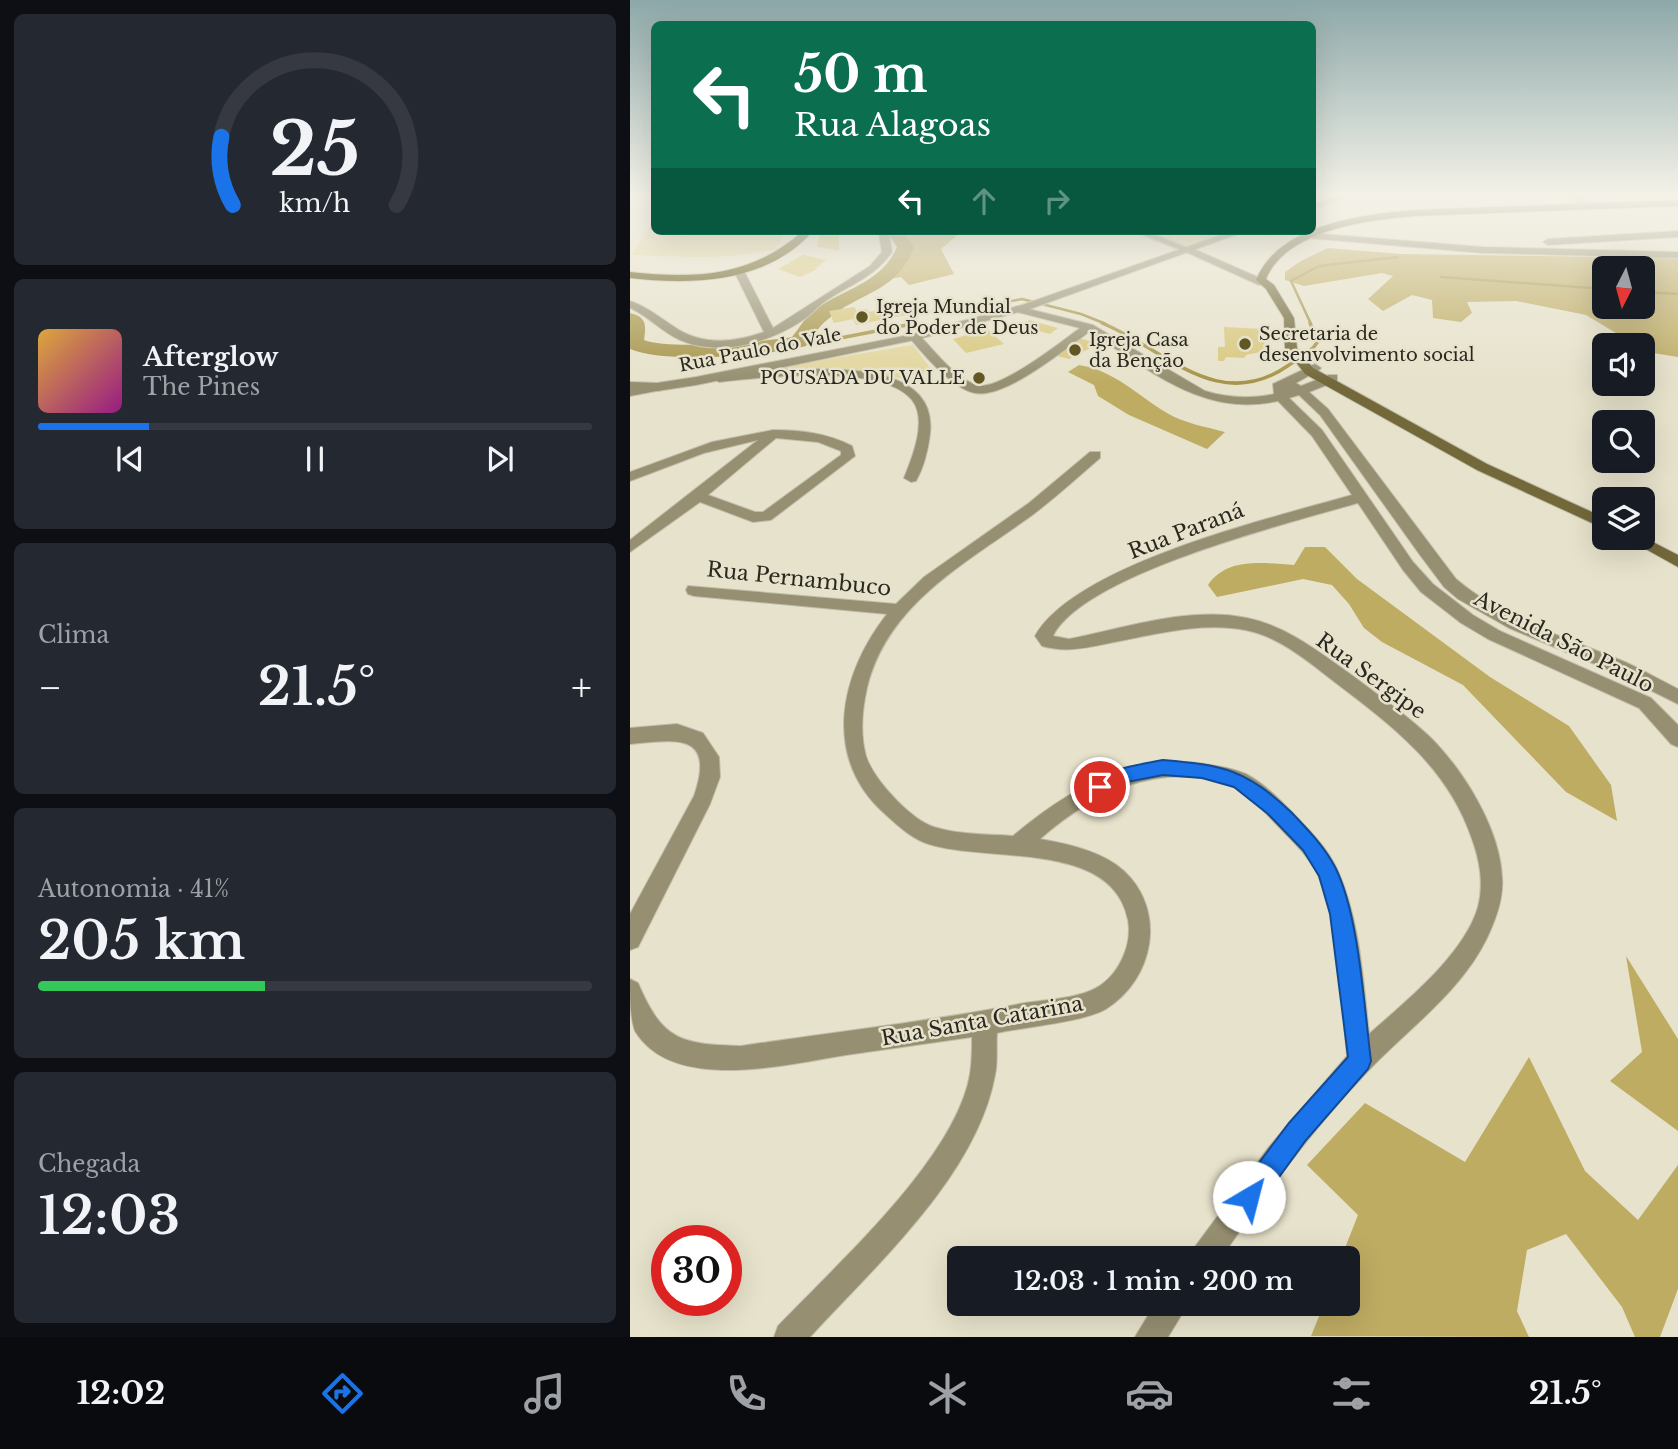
<!DOCTYPE html>
<html lang="pt">
<head>
<meta charset="utf-8">
<style>
  body { margin:0; font-family:"Libre Baskerville",serif; background:#242831; color:#f1f3f6; height:100vh; display:flex; flex-direction:column; font-size:26px; white-space:nowrap }
  * { box-sizing:border-box; margin:0 }
  p { font-size:23px; color:#9ea1a6 }
  .icon { flex:none; width:38px; height:38px; fill:none; stroke:currentColor; stroke-width:2; stroke-linecap:round; stroke-linejoin:round }
  .map { position:relative; flex:1; overflow:hidden }
  .details { display:flex; flex-direction:column; gap:14px; padding:14px; background:#0d0f14; width:630px }
  .details>* { flex:none }
  .hud { position:absolute; left:21px; top:21px; width:665px; height:214px; border-radius:10px; box-shadow:0 7px 28px #0002; background:#0b6e4f; color:#fff; overflow:hidden }
  .needle { width:46px; rotate:186deg }
  .buttons { position:absolute; left:962px; top:256px; display:grid; gap:14px }
  .buttons a { display:grid; place-items:center; width:63px; height:63px; border-radius:10px; background:#171b24; box-shadow:0 7px 28px #0002; font-size:35px }
  .speed { position:absolute; left:21px; top:1225px; display:flex; gap:14px; font-size:35px; font-weight:700; text-align:center }
  .speed>* { display:grid; place-content:center; width:91px; height:91px; border-radius:50%; background:#171b24; box-shadow:0 7px 28px #0002; line-height:1 }
  .speed .limit { border:10px solid #d22; background:#fff; color:#111 }
  .pin { position:absolute; display:grid; place-items:center; width:60px; height:60px; color:#fff; margin:-30px; border:4px solid #fff; border-radius:50%; box-shadow:0 2px 7px #0007 }
  .me { position:absolute; width:77px; margin:-38px; rotate:37deg; stroke-linejoin:round; filter:drop-shadow(0 0 5px #0008) }
  .turn { display:flex; align-items:center; gap:24px; height:147px; padding:0 28px; font-size:32px }
  .turn .icon { width:91px; height:91px; stroke-width:2.5 }
  .turn b { display:block; font-size:49px; line-height:60px }
  .lanes { display:flex; align-items:center; height:66px; padding:0 28px; background:#0003; justify-content:center; gap:35px; direction:ltr }
  .lanes .off { opacity:.35 }
  .big { font-size:52px; font-weight:600; line-height:1.1 }
  .details .widget { flex:1; display:flex; flex-direction:column; justify-content:center; gap:10px; min-width:0; padding:0 24px; border-radius:10px; background:#242831 }
  .details .dial { align-items:center; gap:0 }
  .dial svg { height:182px; overflow:visible; fill:none; stroke:#363941; stroke-width:7; stroke-linecap:round; text-anchor:middle }
  .dial text { fill:#f1f3f6; stroke:none }
  .song { display:flex; align-items:center; gap:21px }
  .cover { width:84px; height:84px; border-radius:10px; background:linear-gradient(135deg,hsl(40 70% 55%),hsl(310 70% 35%)) }
  .played { height:7px; border-radius:4px; background:linear-gradient(90deg,#1a73e8 20%,#363941 20%) }
  .keys { display:flex; justify-content:space-around; direction:ltr }
  .heat { display:flex; justify-content:space-between; align-items:center; font-size:38px; direction:ltr }
  .charge { height:10px; border-radius:5px; background:linear-gradient(90deg,#34c759 41%,#363941 0) }
  .trip { position:absolute; left:317px; top:1246px; width:413px; height:70px; border-radius:10px; background:#171b24; box-shadow:0 7px 28px #0002; font-weight:600; line-height:70px; text-align:center }
  .menu { display:flex; height:112px; justify-content:space-around; align-items:center; background:#090b0e; color:#9ea1a6 }
  .menu .icon { width:49px; height:49px }
  .menu .active { color:#1a73e8 }
  .menu b { font-size:32px; color:#f1f3f6 }
  main { display:flex; flex:1; min-height:0 }
  .map>svg:first-child { display:block }
  .green { fill:#e2d59d }
  .forest { fill:#beac63; fill-rule:evenodd }
  .lines { fill:none; stroke-linecap:round; stroke-linejoin:round }
  .stream-far1 { stroke:#a6954b; stroke-width:2.5 }
  .stream { stroke:#a6954b; stroke-width:3.5 }
  .river { fill:#a6954b; fill-rule:evenodd }
  .building { fill:#d8c77c }
  .pedestrian-casing { stroke:#c1bda9; stroke-width:3 }
  .minor-casing { stroke:#c1bda9; stroke-width:2 }
  .tertiary-casing { stroke:#c1bda9; stroke-width:2 }
  .secondary-casing { stroke:#c1bda9; stroke-width:2 }
  .primary-casing { stroke:#c1bda9; stroke-width:2 }
  .pedestrian { fill:#968f71; fill-rule:evenodd }
  .minor { fill:#968f71; fill-rule:evenodd }
  .tertiary { fill:#968f71; fill-rule:evenodd }
  .secondary { fill:#72683a; fill-rule:evenodd }
  .primary { fill:#594b07; fill-rule:evenodd }
  .route { fill:#1a73e8; stroke:#114b97; stroke-width:2 }
  .poi-dot { fill:#625623; stroke:#e7e2cb; stroke-width:2.5 }
  .labels { text-anchor:middle; dominant-baseline:central; stroke-width:5; stroke-linejoin:round; paint-order:stroke }
  .far-poi-label { font-size:18px; fill:#2a2820; stroke:#e7e2cb; text-anchor:start }
  .far-street-label { font-size:18px; fill:#2a2820; stroke:#e7e2cb }
  .street-label { font-size:21px; fill:#2a2820; stroke:#e7e2cb }
</style>
</head>
<body>
<main>
<section class="details">
<div class="widget dial"><svg viewBox="0 0 100 80">
<path d="M14 69A42 42 0 1 1 86 69"/>
<path d="M14 69A42 42 0 0 1 9 39" stroke="#1a73e8"/>
<text x="50" y="56" font-size="32" font-weight="700">25</text>
<text x="50" y="72" font-size="11">km/h</text>
</svg></div>
<div class="widget">
<div class="song"><i class="cover"></i><div><b>Afterglow</b><p>The Pines</p></div></div>
<div class="played"></div>
<div class="keys"><svg class="icon" aria-label="previous" viewBox="0 0 24 24"><path d="M18 5L8 12l10 7zM5 5v14"/></svg><svg class="icon" aria-label="pause" viewBox="0 0 24 24"><path d="M8 5v14M16 5v14"/></svg><svg class="icon" aria-label="next" viewBox="0 0 24 24"><path d="M6 5l10 7-10 7zM19 5v14"/></svg></div>
</div>
<div class="widget"><p>Clima</p>
<div class="heat"><a>−</a><b class="big">21.5°</b><a>+</a></div>
</div>
<div class="widget"><p>Autonomia · 41%</p><b class="big">205 km</b><div class="charge"></div></div>
<div class="widget"><p>Chegada</p><b class="big">12:03</b></div>
</section>
<div class="map">
<svg width="1048" height="1337" viewBox="0 0 1048 1337">
  <rect width="100%" height="100%" fill="#e7e2cb"/>
  <!-- green -->
  <g class="green">
    <path d="M24 210V231H150L152 238 145 249C98 261 50 256 2 255L19 226Z"/>
    <polygon points="514,231 605,231 560,248"/>
    <polygon points="283,345 302,371 269,378 212,368 122,372"/>
  </g>
  <!-- forest -->
  <g class="forest">
    <polygon points="263,231 332,231 311,249 324,274 279,285 271,277 232,284 261,265 273,249"/>
    <path d="M698 248 771 254 1048 258V357L1017 352 1013 349V345H1006L956 315 886 301 837 302 842 313 831 322 803 318 802 300 782 295 753 311 738 299 763 276 752 273 674 286 655 280V272L671 261ZM975 268H1013V306H975Z"/>
    <path d="M449 365C484 370 508 396 537 413 553 423 577 427 595 432L577 449 499 415 468 396 464 385 438 372Z"/>
    <path d="M675 547H695L727 579 860 677 939 726 981 785 987 821 936 792 833 685 752 642 734 628 719 604 702 585 673 579 587 597 578 585C597 557 633 563 664 565Z"/>
    <polygon points="996,956 1048,1039 1048,1131 980,1081 1012,1052"/>
    <polygon points="899,1057 955,1171 1008,1220 1048,1165 1048,1289 1030,1337 1005,1337 992,1307 936,1234 897,1250 887,1311 899,1337 681,1336 694,1304 718,1304 718,1258 711,1258 728,1215 677,1165 735,1103 835,1162"/>
  </g>
  <g class="lines">
    <!-- stream-far1 -->
    <g class="stream-far1">
      <polyline points="811,277 975,289"/>
      <polyline points="1013,292 1048,294"/>
      <polyline points="346,308 392,299 451,314 476,324"/>
      <polyline points="681,324 661,281 689,266 768,257"/>
    </g>
    <!-- stream -->
    <g class="stream">
      <path d="M472 323C535 349 588 415 659 365 670 358 682 352 688 341L680 323"/>
      <polyline points="169,342 200,340 277,325"/>
    </g>
    <!-- river -->
    <path class="river" d="M256 231H272L284 247C266 294 230 291 197 320 188 327 183 337 176 346 138 356 35 364 0 349V313C17 317 16 325 14 340 39 350 133 342 162 337 170 327 176 316 187 308 217 288 252 282 267 247Z"/>
  </g>
  <!-- building -->
  <g class="building">
    <polygon points="191,231 209,231 209,250 187,247"/>
    <polygon points="173,255 196,260 185,269 188,269 170,277 148,269"/>
    <polygon points="271,305 276,315 226,325 223,319 204,323 199,311 224,307 227,311 237,309 239,312"/>
    <polygon points="399,320 428,328 420,334 391,326"/>
    <polygon points="594,327 634,329 635,351 616,355 614,358 596,357 594,361 588,361 588,347 595,347"/>
    <polygon points="357,329 374,344 336,353 323,339"/>
    <polygon points="450,338 468,344 439,359 424,355"/>
  </g>
  <g class="lines">
    <defs>
      <polygon id="pedestrian" points="504,231 515,231 563,250 556,252"/>
      <g id="minor">
        <polygon points="937,195 947,195 961,207 954,209"/>
        <polygon points="1048,231 1048,237 918,245 913,242 918,239"/>
        <path d="M254 232 259 235 262 252C244 278 218 285 193 303 186 308 181 315 173 320 139 343 89 357 50 340 32 332 18 316 0 308V301C16 306 29 317 43 326 71 346 103 343 134 332L104 271 106 269 114 271 143 328 240 266 252 252 249 235Z"/>
        <polygon points="680,233 853,247 1048,252 1048,258 853,253 677,238 675,236"/>
        <polygon points="559,247 637,281 638,283 629,285 556,252 554,250"/>
        <path d="M387 306 463 325 575 391C598 398 620 399 644 394L643 384 685 364 691 368 689 370 666 383 671 386 699 375H707V381L679 392 698 409 826 579C874 620 938 638 995 662 1013 670 1030 680 1048 689V704L986 673 879 628 828 599 814 587 790 555 690 415 669 395 659 398 692 430 783 562 803 584 843 615 870 631 1021 698 1048 725V747L1041 744 1009 708 858 639 831 623 791 592 773 570 728 503C659 523 454 574 423 636L439 639C495 628 559 606 617 618 658 626 693 655 727 679 752 698 778 716 801 738 834 771 870 829 872 877 874 898 866 919 857 938 831 992 778 1029 738 1071 683 1128 636 1193 591 1258H560L564 1248 638 1148 717 1056C711 998 711 932 689 877 681 858 663 842 649 827 635 813 620 793 601 786 531 759 461 794 410 839 438 844 472 851 494 871 537 911 524 979 476 1009 454 1022 395 1027 367 1033 366 1047 368 1062 365 1075 347 1175 246 1265 180 1337H144L148 1326C207 1264 326 1158 340 1074 342 1062 342 1049 342 1037 300 1043 258 1049 216 1055 158 1064 43 1094 5 1031 0 1017 0 996 0 979L8 983C33 1041 50 1044 111 1046 204 1032 297 1022 389 1004 410 1000 443 999 462 990 487 979 503 946 498 920 482 837 350 865 293 842 279 836 266 824 255 814 192 758 209 675 257 614L64 596 58 594 56 590 58 586 266 604 294 577 399 503 460 452H470V458C447 478 425 498 401 516 336 563 257 604 237 688 232 710 230 734 236 756 243 779 281 820 304 827 329 835 358 834 383 836 438 790 501 752 575 764 588 766 603 768 616 774 633 783 647 797 661 811 678 829 696 846 707 869 730 919 733 980 739 1034 775 1002 834 955 848 907 854 884 850 861 842 839 818 768 764 727 706 683 680 663 649 636 615 630 575 622 530 633 490 641 463 646 439 654 412 646L405 636C446 564 642 518 722 495L682 436 648 401C572 418 520 369 459 332 435 349 375 399 345 393 323 389 293 354 279 337L289 335C305 351 324 377 346 385 367 393 432 341 450 328L383 311 382 309Z"/>
        <path d="M163 369C210 369 308 364 300 434 298 450 294 467 286 481L281 482 274 478C282 458 298 420 282 400 253 363 132 377 89 382L83 378 89 374Z"/>
        <polygon points="27,383 33,387 31,390 0,396 0,388"/>
        <path d="M143 430C171 430 197 433 222 446L225 456 141 520 123 522 70 502 0 552V540L128 440 74 453 0 481V472L82 442ZM146 438 188 442 211 451V455L133 512H125L78 495Z"/>
        <path d="M47 724 73 733 89 757 90 777 80 804 8 947 0 950V914L64 796C86 732 46 740 0 744V728Z"/>
        <polygon points="525,1304 558,1304 538,1337 505,1337"/>
      </g>
      <g id="tertiary">
        <polygon points="712,195 726,195 682,209 682,204"/>
        <polygon points="602,231 616,231 400,309 289,339 66,385 27,391 0,390 0,382 27,383 66,377 284,334 392,305"/>
      </g>
      <g id="secondary">
        <path d="M1048 200V206L784 216C737 220 656 230 636 279L644 285 664 318 667 348 683 368 857 464 975 518V529L847 470 675 374 655 348 654 318 636 289 626 280C649 224 731 215 784 210Z"/>
        <polygon points="994,537 1013,537 1048,555 1048,567"/>
      </g>
      <path id="primary" d="M173 231 182 232C136 283 63 285 0 278V272C66 279 121 277 173 231Z"/>
    </defs>
    <!-- pedestrian casing -->
    <use href="#pedestrian" class="pedestrian-casing"/>
    <!-- minor casing -->
    <use href="#minor" class="minor-casing"/>
    <!-- tertiary casing -->
    <use href="#tertiary" class="tertiary-casing"/>
    <!-- secondary casing -->
    <use href="#secondary" class="secondary-casing"/>
    <!-- primary casing -->
    <use href="#primary" class="primary-casing"/>
    <!-- pedestrian -->
    <use href="#pedestrian" class="pedestrian"/>
    <!-- minor -->
    <use href="#minor" class="minor"/>
    <!-- tertiary -->
    <use href="#tertiary" class="tertiary"/>
    <!-- secondary -->
    <use href="#secondary" class="secondary"/>
    <!-- primary -->
    <use href="#primary" class="primary"/>
  </g>
  <!-- sky -->
  <linearGradient id="sky" x2="0" y2="1"><stop stop-color="#8da8a9"/><stop offset="0.51" stop-color="#f4f2e8"/><stop offset="1" stop-color="#f4f2e8" stop-opacity="0"/></linearGradient>
  <rect width="1048" height="382" fill="url(#sky)"/>
  <!-- route -->
  <path class="route" d="M533 760C593 765 618 770 662 813 678 830 694 846 705 867 729 914 734 1007 741 1061L738 1069 676 1140 628 1206 619 1209 610 1206 606 1197 610 1188 659 1123 718 1057 700 914 689 876 673 850 638 814 604 787 572 778 533 775 497 782 470 795 463 793 461 787C469 769 514 764 533 760Z"/>
  <!-- markers -->
  <g class="poi-dot">
    <circle cx="232" cy="317" r="7"/>
    <circle cx="615" cy="344" r="7"/>
    <circle cx="445" cy="350" r="7"/>
    <circle cx="349" cy="378" r="7"/>
  </g>
  <g class="labels">
    <!-- far-poi labels -->
    <g class="far-poi-label">
      <text x="246" y="307">Igreja Mundial<tspan x="246" dy="21">do Poder de Deus</tspan></text>
      <text x="629" y="334">Secretaria de<tspan x="629" dy="21">desenvolvimento social</tspan></text>
      <text x="459" y="340">Igreja Casa<tspan x="459" dy="21">da Benção</tspan></text>
      <text x="335" y="378" text-anchor="end">POUSADA DU VALLE</text>
    </g>
    <!-- far-street labels -->
    <g class="far-street-label">
      <text transform="translate(130 350) rotate(-11)">Rua Paulo do Vale</text>
    </g>
    <!-- street labels -->
    <g class="street-label">
      <text transform="translate(556 531) rotate(-21)">Rua Paraná</text>
      <text transform="translate(169 579) rotate(6)">Rua Pernambuco</text>
      <text transform="translate(934 642) rotate(27)">Avenida São Paulo</text>
      <text transform="translate(741 676) rotate(36)">Rua Sergipe</text>
      <text transform="translate(352 1021) rotate(-10)">Rua Santa Catarina</text>
    </g>
  </g>
</svg>
<div class="buttons">
<a><svg class="needle" viewBox="-14 -14 28 28"><path d="M0-13l5 13h-10z" fill="#e53935"/><path d="M0 13l5-13h-10z" fill="#9ea1a6"/></svg></a>
<a><svg class="icon" aria-label="sound" viewBox="0 0 24 24"><path d="M4 9h4l5-4v14l-5-4H4zM17 9q2 3 0 6"/></svg></a>
<a><svg class="icon" aria-label="search" viewBox="0 0 24 24"><circle cx="10" cy="10" r="6"/><path d="M15 15l6 6"/></svg></a>
<a><svg class="icon" aria-label="layers" viewBox="0 0 24 24"><path d="M12 4l9 5-9 5-9-5zM3 14l9 5 9-5"/></svg></a>
</div>
<div class="speed"><div class="limit">30</div></div>
<div class="pin" style="left:470px;top:787px;background:#d93025"><svg class="icon" aria-label="arrive" viewBox="0 0 24 24"><path d="M6 21V4h12l-3 4 3 4H6"/></svg></div>
<svg class="me" style="left:619px;top:1197px" viewBox="-20 -20 40 40"><circle r="19" fill="#fff"/><path d="M0-13L10 11 0 6-10 11z" fill="#1a73e8"/></svg>
<div class="trip">12:03 · 1 min · 200 m</div>
<div class="hud">
<div class="turn"><svg class="icon" aria-label="left" viewBox="0 0 24 24"><path d="M17 20v-9H6M10 6l-5 5 5 5"/></svg><div><b>50 m</b>Rua Alagoas</div></div>
<div class="lanes"><svg class="icon" aria-label="left" viewBox="0 0 24 24"><path d="M17 20v-9H6M10 6l-5 5 5 5"/></svg><svg class="icon off" aria-label="ahead" viewBox="0 0 24 24"><path d="M12 20V5M6 11l6-6 6 6"/></svg><svg class="icon off" aria-label="right" viewBox="0 0 24 24"><path d="M7 20v-9h11M14 6l5 5-5 5"/></svg></div>
</div>
</div>
</main>
<nav class="menu">
<b>12:02</b>
<svg class="icon active" aria-label="directions" viewBox="0 0 24 24"><path d="M12 3l9 9-9 9-9-9zM9 14v-3h6M13 9l2 2-2 2"/></svg>
<svg class="icon" aria-label="music" viewBox="0 0 24 24"><path d="M9 18V5l10-2v13"/><circle cx="6" cy="18" r="3"/><circle cx="16" cy="16" r="3"/></svg>
<svg class="icon" aria-label="phone" viewBox="0 0 24 24"><path d="M5 4h4l2 5-3 2q2 4 5 5l2-3 5 2v4C11 20 4 13 5 4z"/></svg>
<svg class="icon" aria-label="climate" viewBox="0 0 24 24"><path d="M12 3v18M4 7l16 10M4 17L20 7"/></svg>
<svg class="icon" aria-label="car" viewBox="0 0 24 24"><path d="M5 17H2v-5l4-1 3-4h7l3 4 3 1v5h-3M9 17h6M6 11h13"/><circle cx="7" cy="17" r="2"/><circle cx="17" cy="17" r="2"/></svg>
<svg class="icon" aria-label="filters" viewBox="0 0 24 24"><path d="M4 7h16M4 17h16"/><circle cx="9" cy="7" r="2"/><circle cx="15" cy="17" r="2"/></svg>
<b>21.5°</b>
</nav>
</body>
</html>
